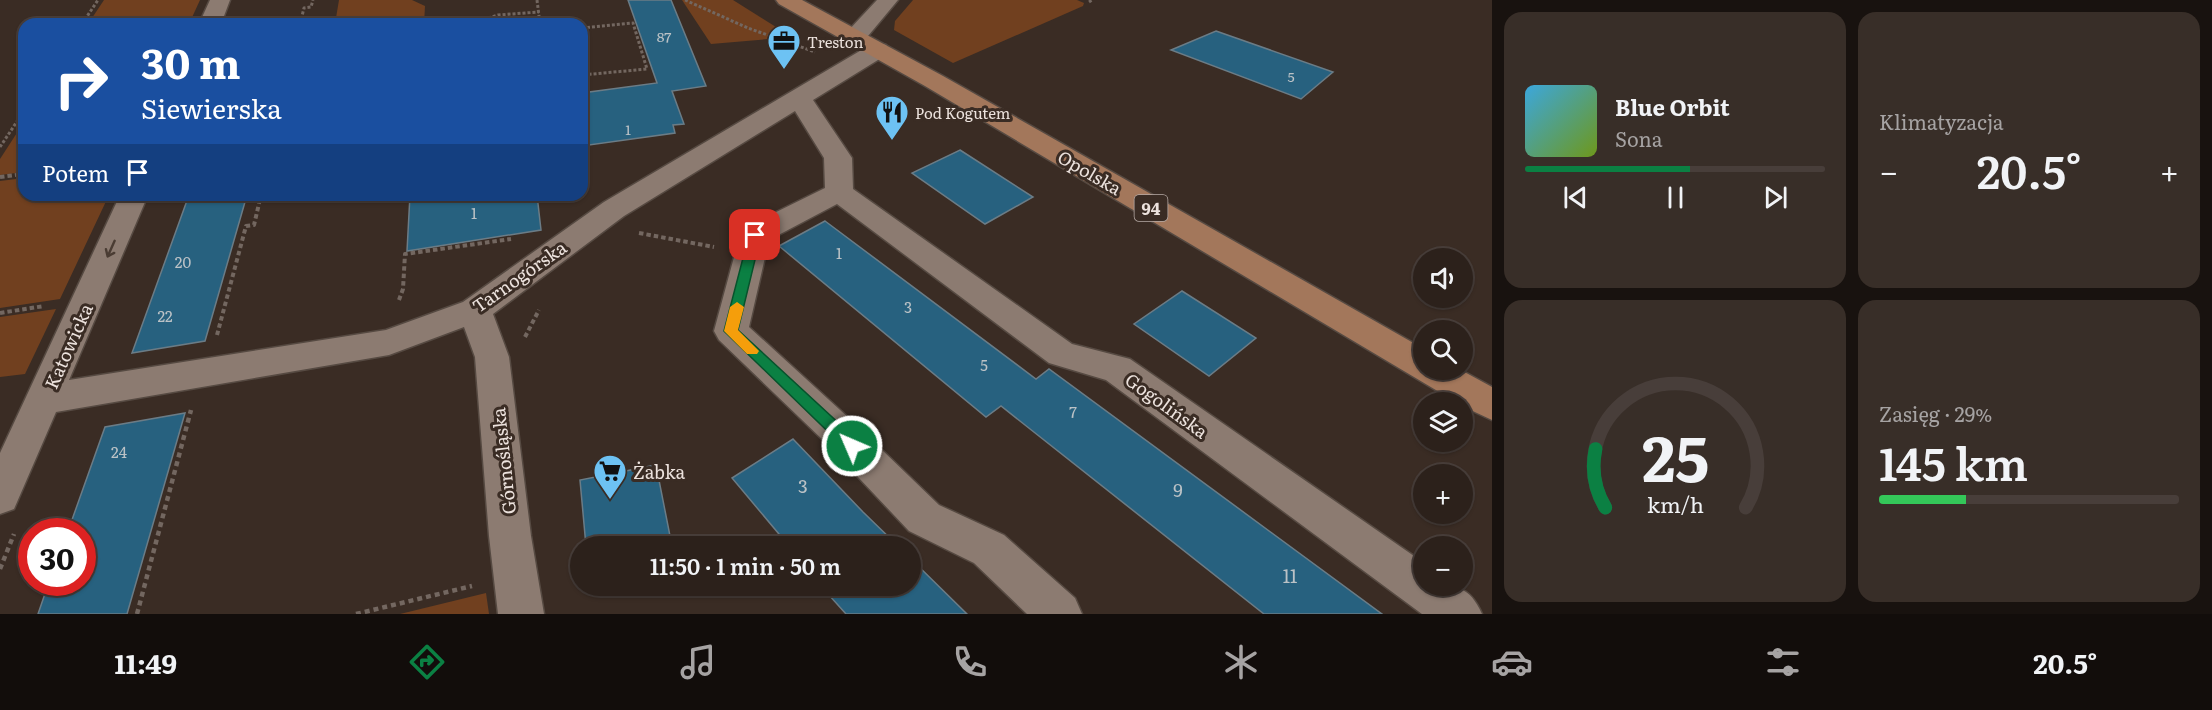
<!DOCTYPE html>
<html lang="pl">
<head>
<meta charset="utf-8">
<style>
  body { margin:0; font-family:Literata,serif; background:#382e28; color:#f1f3f6; height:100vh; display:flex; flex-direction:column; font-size:22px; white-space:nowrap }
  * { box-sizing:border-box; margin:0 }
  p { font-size:20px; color:#a6a3a3 }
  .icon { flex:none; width:33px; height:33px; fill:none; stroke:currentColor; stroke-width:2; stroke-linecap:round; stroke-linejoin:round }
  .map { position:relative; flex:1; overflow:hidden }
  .panel { display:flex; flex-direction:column; gap:12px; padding:12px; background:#18120f; width:720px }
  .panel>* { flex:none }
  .top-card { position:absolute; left:18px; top:18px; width:570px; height:183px; border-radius:18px; box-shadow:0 2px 4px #0004,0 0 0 2px #483e3a; background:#1a4fa0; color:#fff; overflow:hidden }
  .controls { position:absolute; left:1413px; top:248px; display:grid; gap:12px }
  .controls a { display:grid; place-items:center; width:60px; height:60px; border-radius:50%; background:#2c211b; box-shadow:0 2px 4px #0004,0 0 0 2px #483e3a; font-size:30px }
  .speed { position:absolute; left:18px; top:518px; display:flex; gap:12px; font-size:30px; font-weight:700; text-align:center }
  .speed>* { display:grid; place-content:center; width:78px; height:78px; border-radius:50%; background:#2c211b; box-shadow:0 2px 4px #0004,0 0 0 2px #483e3a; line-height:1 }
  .speed .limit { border:9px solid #d22; background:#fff; color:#111 }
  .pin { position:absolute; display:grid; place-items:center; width:51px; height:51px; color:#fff; margin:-26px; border-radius:12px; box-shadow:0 3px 9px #0006 }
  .me { position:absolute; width:66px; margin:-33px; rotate:315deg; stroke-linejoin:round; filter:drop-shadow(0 0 4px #0008) }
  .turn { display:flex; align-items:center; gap:21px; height:126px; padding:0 24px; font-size:27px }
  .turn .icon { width:78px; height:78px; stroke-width:2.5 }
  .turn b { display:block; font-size:42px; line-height:51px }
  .then { display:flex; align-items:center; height:57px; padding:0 24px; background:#0003; gap:12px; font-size:22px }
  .big { font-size:45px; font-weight:600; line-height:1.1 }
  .panel .tile { flex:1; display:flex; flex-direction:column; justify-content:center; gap:9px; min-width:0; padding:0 21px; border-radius:18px; background:#382e28 }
  .panel .dial { align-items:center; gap:0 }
  .dial svg { height:156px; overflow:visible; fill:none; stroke:#483e3a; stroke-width:7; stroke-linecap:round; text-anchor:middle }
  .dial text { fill:#f1f3f6; stroke:none }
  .song { display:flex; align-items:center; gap:18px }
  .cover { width:72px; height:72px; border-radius:9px; background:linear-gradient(135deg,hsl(200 70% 55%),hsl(80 70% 35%)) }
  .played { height:6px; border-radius:3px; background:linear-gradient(90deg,#0b8043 55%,#483e3a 55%) }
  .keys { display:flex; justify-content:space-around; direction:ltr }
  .heat { display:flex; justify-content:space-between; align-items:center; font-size:33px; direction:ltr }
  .charge { height:9px; border-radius:4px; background:linear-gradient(90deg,#34c759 29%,#483e3a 0) }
  .panel .tiles { flex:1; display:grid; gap:12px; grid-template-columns:repeat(2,1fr) }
  .trip { position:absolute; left:570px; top:536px; width:351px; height:60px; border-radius:30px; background:#2c211b; box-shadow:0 2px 4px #0004,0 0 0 2px #483e3a; font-weight:600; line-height:60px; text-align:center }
  .tab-bar { display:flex; height:96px; justify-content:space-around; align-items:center; background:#120d0b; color:#a6a3a3 }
  .tab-bar .icon { width:42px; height:42px }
  .tab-bar .selected { color:#0b8043 }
  .tab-bar b { font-size:27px; color:#f1f3f6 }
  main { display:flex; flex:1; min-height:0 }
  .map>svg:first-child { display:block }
  .green { fill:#71401f }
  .building { fill:#27617f; stroke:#6b7c86; stroke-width:1.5 }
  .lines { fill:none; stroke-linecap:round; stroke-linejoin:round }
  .minor-casing { stroke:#564a42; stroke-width:3 }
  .major-casing { stroke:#564a42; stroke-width:3 }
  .path-far2 { stroke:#736760; stroke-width:3; stroke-dasharray:3 2; stroke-linecap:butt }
  .path-far1 { stroke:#736760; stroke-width:4; stroke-dasharray:4.5 3; stroke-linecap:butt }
  .path { stroke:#736760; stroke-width:4.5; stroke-dasharray:5 4; stroke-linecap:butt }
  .minor { fill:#8c7b71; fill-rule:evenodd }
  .major { fill:#a3775b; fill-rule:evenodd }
  .oneway { stroke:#4a3c33 }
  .route { fill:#0b8043; stroke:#07532c; stroke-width:1.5 }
  .slow { fill:#f59e0b }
  .labels { text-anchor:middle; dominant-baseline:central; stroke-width:6; stroke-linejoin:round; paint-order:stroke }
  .far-number-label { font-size:14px; fill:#bbc2c6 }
  .far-poi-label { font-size:15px; fill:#ece2dd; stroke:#3a2c24; text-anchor:start }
  .number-label { font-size:15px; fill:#bbc2c6 }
  .shield { fill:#3a2c24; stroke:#b7aba6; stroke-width:1.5 }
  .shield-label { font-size:16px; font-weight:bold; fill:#ece2dd }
  .street-label { font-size:18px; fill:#ece2dd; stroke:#3a2c24 }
  .poi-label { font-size:18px; fill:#ece2dd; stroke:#3a2c24; text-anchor:start }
  .near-number-label { font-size:18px; fill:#bbc2c6 }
</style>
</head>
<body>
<main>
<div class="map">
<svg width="1492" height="614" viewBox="0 0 1492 614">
  <rect width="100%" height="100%" fill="#3a2c24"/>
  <!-- green -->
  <g class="green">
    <polygon points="104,0 200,0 189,24 88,24"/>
    <polygon points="339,0 412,0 425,6 424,24 335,24"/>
    <polygon points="682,0 733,0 792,37 711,44"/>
    <polygon points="913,0 1077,0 1084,3 1083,6 953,63 894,30 895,21"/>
    <polygon points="24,122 24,172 0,175 0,159"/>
    <polygon points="24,178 24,195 109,195 60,299 0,308 0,181"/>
    <polygon points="56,309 25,374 0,377 0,317"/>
    <polygon points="486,593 489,614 400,614"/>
  </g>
  <!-- building -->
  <g class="building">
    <polygon points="628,0 671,0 706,86 672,91 684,124 673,125 675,133 582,146 582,93 657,83"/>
    <polygon points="1216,31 1333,72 1301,99 1171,50"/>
    <polygon points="960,150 1033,197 985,224 912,173"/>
    <polygon points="189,195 247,195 205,341 132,353"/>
    <polygon points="410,195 537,195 541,230 407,251"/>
    <polygon points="825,221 1036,379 1049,369 1382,614 1264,614 1001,406 986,417 779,246"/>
    <polygon points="1182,291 1256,338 1209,376 1134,324"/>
    <polygon points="185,413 127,614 38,614 49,582 82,582 82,531 68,531 105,427"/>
    <polygon points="793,439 863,512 898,546 789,546 732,478"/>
    <polygon points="656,465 672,546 586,546 580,480"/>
    <polygon points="910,558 967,614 846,614 820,585 910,585"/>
  </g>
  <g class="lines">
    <defs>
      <g id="minor">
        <polygon points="210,0 230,0 221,24 199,24"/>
        <polygon points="877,0 898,0 863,42 855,44 847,42 844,37 847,32"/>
        <path d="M878 43 886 45 889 50 886 55 813 100 852 158 853 189 1072 344 1130 359 1424 563V585C1453 585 1469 584 1482 614H1422L1106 380 1049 363 837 204 769 240 749 327 851 420 939 505 1004 535 1075 598 1082 614H1027L974 563 909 531 825 442 719 340 714 331 740 235 744 228 825 188 824 158 795 111 624 216 493 314 509 357 531 536 544 614H498L489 536 475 357 464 327 389 355 56 412 14 509 0 514V453L120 195H148L69 380 386 330 463 302 604 202 870 45Z"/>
      </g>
      <polygon id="major" points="776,0 802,0 943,76 1424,349 1424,369 1459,369 1492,387 1492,420 1462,406 1462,402 1456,402 925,86 779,4"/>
    </defs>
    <!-- minor casing -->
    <use href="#minor" class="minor-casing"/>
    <!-- major casing -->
    <use href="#major" class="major-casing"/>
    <!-- path-far2 -->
    <g class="path-far2">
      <polyline points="537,0 540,24"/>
      <polyline points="685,0 748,28 815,52"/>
      <polyline points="1089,2 1092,0"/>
      <polyline points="488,18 498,15 539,12"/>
      <polyline points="82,24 98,0"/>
      <polyline points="300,24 304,8 311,7 313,0"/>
      <polyline points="582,28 633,23 647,69 582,75"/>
      <polyline points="0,147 24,111"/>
    </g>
    <!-- path-far1 -->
    <g class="path-far1">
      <polyline points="0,177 24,174"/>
      <polyline points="639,233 714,247"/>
      <polyline points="399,300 403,289 405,254 511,239"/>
      <polyline points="0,313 44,306"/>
      <polyline points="217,335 246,226 254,225 261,195"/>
      <polyline points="525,337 539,310"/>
    </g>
    <!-- path -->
    <g class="path">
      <polyline points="0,569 14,534"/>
      <polyline points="137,614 191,410"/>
      <polyline points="356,614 472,586"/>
    </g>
    <!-- minor -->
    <use href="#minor" class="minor"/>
    <!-- major -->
    <use href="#major" class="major"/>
  </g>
  <!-- one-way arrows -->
  <defs><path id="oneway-shaft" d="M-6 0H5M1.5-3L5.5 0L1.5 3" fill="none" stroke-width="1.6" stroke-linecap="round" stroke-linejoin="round" transform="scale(1.5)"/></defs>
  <use class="oneway" href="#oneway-shaft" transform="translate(111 249) rotate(114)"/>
  <!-- route -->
  <polygon class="route" points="755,231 761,235 738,330 858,441 860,446 858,450 852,452 847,450 724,331 749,235"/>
  <!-- slow -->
  <polygon class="slow" points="737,302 744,307 738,330 759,351 757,354 747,354 724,331 730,307"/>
  <!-- icons -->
  <defs>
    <symbol id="office-pin" viewBox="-11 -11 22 30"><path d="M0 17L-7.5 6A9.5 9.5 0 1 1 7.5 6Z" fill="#6dc2f3" stroke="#3a2c24"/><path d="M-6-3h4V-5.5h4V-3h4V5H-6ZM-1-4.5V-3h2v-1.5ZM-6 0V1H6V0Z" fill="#111"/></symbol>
    <symbol id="restaurant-pin" viewBox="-11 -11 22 30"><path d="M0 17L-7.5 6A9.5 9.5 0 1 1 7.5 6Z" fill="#6dc2f3" stroke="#3a2c24"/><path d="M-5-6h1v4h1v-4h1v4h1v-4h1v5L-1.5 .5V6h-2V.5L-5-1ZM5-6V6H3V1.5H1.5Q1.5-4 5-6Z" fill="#111"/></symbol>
    <symbol id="supermarket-pin" viewBox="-11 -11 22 30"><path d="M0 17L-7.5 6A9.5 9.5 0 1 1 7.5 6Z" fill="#6dc2f3" stroke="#3a2c24"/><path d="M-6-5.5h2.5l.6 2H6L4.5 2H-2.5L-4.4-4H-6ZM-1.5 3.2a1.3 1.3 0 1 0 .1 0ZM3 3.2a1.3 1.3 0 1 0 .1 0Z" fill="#111"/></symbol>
  </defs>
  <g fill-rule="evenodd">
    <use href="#office-pin" x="765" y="22" width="38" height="52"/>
    <use href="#restaurant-pin" x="873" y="93" width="38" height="52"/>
    <use href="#supermarket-pin" x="591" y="452" width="38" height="52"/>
  </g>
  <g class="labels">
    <!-- far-number labels -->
    <g class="far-number-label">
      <text x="664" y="36">87</text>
      <text x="1291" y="76">5</text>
      <text x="628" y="129">1</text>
    </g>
    <!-- far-poi labels -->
    <g class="far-poi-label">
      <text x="807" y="41">Treston</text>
      <text x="915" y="112">Pod Kogutem</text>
    </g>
    <!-- number labels -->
    <g class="number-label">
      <text x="474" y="212">1</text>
      <text x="839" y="252">1</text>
      <text x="183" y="261">20</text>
      <text x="908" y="306">3</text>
      <text x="165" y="315">22</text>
      <text x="984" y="364">5</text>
      <text x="1073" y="411">7</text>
      <text x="119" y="451">24</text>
    </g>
    <!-- shield labels -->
    <rect class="shield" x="1134.5" y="195" width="33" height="26" rx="4.5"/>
    <g class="shield-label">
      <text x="1151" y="208">94</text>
    </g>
    <!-- street labels -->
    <g class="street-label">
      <text transform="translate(1090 172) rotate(30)">Opolska</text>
      <text transform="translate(519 276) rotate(-35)">Tarnogórska</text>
      <text transform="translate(68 346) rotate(-66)">Katowicka</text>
      <text transform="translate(1167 405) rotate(36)">Gogolińska</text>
      <text transform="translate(503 461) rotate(-96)">Górnośląska</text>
    </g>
    <!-- poi labels -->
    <g class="poi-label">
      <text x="633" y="471">Żabka</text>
    </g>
    <!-- near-number labels -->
    <g class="near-number-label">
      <text x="803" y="485">3</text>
      <text x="1178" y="489">9</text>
      <text x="1290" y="575">11</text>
    </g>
  </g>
</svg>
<div class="controls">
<a><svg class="icon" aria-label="sound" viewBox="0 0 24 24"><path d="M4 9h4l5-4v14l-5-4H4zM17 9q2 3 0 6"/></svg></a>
<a><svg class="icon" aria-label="search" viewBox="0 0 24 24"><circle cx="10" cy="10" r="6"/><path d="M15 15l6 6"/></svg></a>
<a><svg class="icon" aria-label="layers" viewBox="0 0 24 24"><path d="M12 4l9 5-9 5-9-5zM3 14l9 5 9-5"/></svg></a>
<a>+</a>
<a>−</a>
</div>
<div class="speed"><div class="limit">30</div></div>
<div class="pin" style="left:755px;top:235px;background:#d93025"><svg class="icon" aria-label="arrive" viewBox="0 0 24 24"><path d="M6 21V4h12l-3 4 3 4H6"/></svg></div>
<svg class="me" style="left:852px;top:446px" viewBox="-20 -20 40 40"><circle r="17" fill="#0b8043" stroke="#fff" stroke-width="3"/><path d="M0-11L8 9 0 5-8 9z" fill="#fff"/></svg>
<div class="trip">11:50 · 1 min · 50 m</div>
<div class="top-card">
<div class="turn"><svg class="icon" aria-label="right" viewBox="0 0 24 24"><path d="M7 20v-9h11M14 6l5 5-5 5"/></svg><div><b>30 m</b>Siewierska</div></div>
<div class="then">Potem<svg class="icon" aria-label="arrive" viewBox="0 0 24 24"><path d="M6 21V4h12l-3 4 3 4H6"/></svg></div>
</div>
</div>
<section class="panel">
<div class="tiles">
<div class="tile">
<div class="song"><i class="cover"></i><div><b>Blue Orbit</b><p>Sona</p></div></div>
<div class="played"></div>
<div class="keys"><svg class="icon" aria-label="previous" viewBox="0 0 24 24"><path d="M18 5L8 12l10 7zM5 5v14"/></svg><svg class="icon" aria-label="pause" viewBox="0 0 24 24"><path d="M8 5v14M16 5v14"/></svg><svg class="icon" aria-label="next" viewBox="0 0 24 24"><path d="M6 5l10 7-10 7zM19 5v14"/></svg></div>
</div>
<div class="tile"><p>Klimatyzacja</p>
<div class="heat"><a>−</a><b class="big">20.5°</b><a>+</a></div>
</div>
<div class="tile dial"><svg viewBox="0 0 100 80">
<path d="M14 69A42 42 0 1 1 86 69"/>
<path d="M14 69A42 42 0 0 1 9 39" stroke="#0b8043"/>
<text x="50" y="56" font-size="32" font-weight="700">25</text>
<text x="50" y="72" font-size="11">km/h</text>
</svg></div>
<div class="tile"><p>Zasięg · 29%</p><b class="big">145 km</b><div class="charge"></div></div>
</div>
</section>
</main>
<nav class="tab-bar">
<b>11:49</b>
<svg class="icon selected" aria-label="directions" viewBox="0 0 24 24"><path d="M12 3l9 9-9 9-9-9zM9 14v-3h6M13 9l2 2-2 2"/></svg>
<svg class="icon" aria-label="music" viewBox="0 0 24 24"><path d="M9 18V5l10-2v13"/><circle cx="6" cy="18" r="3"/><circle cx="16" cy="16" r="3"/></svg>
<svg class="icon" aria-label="phone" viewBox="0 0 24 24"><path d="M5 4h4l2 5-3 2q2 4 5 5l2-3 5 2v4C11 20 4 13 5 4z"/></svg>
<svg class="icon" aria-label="climate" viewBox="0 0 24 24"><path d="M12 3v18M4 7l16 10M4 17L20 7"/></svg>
<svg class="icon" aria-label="car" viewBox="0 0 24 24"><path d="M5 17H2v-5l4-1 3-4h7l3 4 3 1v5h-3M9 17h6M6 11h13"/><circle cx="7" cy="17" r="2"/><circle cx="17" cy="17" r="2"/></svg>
<svg class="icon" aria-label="filters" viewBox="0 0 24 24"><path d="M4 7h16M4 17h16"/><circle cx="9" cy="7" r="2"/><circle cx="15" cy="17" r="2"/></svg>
<b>20.5°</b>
</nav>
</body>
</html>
